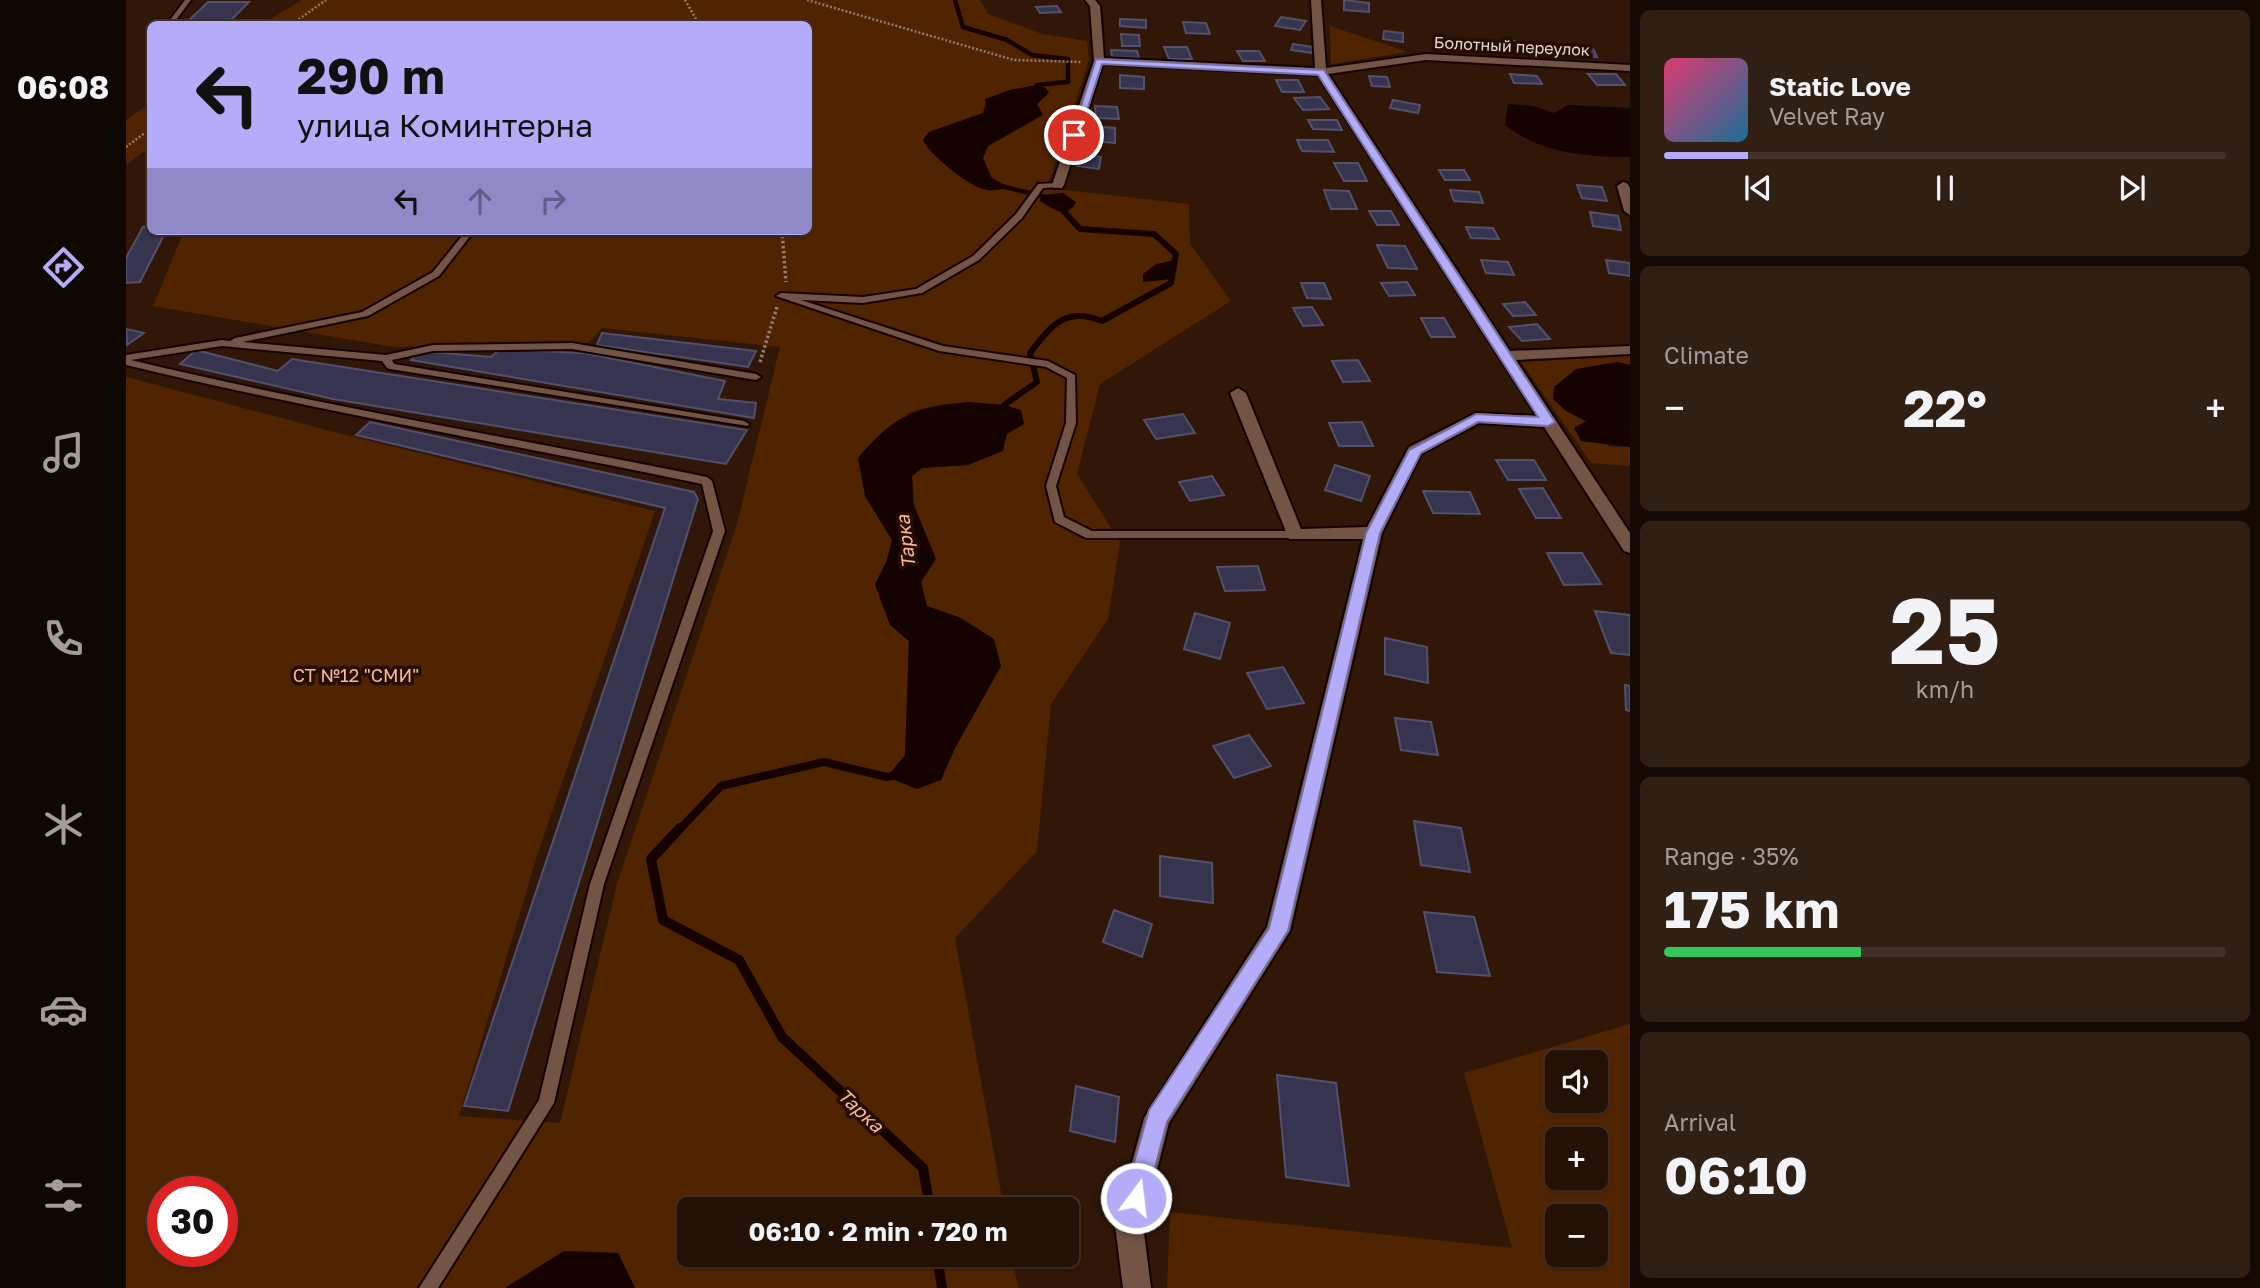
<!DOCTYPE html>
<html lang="en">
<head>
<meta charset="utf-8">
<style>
  body { margin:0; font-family:"Golos Text",sans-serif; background:#301f13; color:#f1f3f6; height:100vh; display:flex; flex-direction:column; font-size:26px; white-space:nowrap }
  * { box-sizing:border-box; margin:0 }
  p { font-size:23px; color:#a39d9a }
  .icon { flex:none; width:38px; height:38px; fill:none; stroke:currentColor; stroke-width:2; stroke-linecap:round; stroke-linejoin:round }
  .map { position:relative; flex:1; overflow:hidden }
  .side { display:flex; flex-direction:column; gap:10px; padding:10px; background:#140903; width:630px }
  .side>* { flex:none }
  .top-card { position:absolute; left:21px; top:21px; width:665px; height:214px; border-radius:10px; box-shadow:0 2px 5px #0004,0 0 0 2px #413127; background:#b4acf9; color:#111; overflow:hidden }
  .fabs { position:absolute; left:1419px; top:1050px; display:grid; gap:14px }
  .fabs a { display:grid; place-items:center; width:63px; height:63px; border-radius:10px; background:#241105; box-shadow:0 2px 5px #0004,0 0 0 2px #413127; font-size:35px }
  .speed { position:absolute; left:21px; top:1176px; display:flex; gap:14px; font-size:35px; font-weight:700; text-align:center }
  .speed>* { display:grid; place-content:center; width:91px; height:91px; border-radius:50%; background:#241105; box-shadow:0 2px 5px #0004,0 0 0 2px #413127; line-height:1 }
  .speed .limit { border:10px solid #d22; background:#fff; color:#111 }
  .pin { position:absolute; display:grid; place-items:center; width:60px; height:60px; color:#fff; margin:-30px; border:4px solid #fff; border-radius:50%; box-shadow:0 2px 7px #0007 }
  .me { position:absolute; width:77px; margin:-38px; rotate:15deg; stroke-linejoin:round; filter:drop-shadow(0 0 5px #0008) }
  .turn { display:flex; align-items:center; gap:24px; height:147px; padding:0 35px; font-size:32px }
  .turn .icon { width:91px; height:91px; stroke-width:2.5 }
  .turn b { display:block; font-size:49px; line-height:60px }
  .lanes { display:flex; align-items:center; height:66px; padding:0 35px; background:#0003; justify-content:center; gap:35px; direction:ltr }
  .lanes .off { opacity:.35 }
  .big { font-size:52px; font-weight:700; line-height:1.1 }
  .side .widget { flex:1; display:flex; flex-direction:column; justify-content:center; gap:10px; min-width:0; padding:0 24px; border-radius:10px; background:#301f13 }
  .side .dial { align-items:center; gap:0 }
  .dial b { font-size:91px; line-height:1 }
  .song { display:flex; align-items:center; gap:21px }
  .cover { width:84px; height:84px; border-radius:10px; background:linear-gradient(135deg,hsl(340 70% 55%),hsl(200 70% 35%)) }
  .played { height:7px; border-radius:4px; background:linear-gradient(90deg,#b4acf9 15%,#413127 15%) }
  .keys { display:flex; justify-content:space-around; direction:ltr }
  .heat { display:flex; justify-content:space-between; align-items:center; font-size:38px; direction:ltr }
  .charge { height:10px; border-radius:5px; background:linear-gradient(90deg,#34c759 35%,#413127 0) }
  .trip { position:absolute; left:551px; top:1197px; width:402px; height:70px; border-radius:10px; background:#241105; box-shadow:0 2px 5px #0004,0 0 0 2px #413127; font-weight:700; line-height:70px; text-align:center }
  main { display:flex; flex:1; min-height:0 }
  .dock { display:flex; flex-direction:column; width:126px; justify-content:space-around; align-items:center; background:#0e0702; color:#a39d9a }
  .dock .icon { width:49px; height:49px }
  .dock .on { color:#b4acf9 }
  .dock b { font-size:32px; color:#f1f3f6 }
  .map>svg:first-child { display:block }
  .green { fill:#512401; fill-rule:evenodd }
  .water { fill:#150300 }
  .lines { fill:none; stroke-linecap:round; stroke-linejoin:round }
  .stream-far3 { stroke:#150300; stroke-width:4.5 }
  .stream-far2 { stroke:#150300; stroke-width:6 }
  .stream-far1 { stroke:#150300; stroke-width:8 }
  .stream { stroke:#150300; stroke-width:10 }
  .building { fill:#37344f; stroke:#52506d; stroke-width:2 }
  .service-casing { stroke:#160300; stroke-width:4 }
  .minor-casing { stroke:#160300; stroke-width:4 }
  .path-far1 { stroke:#917c6f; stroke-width:2.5; stroke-dasharray:2 2; stroke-linecap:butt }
  .path { stroke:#917c6f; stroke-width:3.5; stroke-dasharray:2.5 2.5; stroke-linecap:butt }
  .service { fill:#725544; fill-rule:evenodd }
  .minor { fill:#725544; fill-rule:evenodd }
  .route { fill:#b4acf9; stroke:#7570a2; stroke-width:2 }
  .labels { text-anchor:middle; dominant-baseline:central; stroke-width:7; stroke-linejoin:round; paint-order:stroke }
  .far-street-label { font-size:16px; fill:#e9d8cd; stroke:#250e01 }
  .park-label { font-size:18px; fill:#f7ba95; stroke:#250e01 }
  .water-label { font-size:19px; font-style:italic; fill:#f7ba94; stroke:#250e01 }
</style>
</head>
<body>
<main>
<nav class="dock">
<b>06:08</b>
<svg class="icon on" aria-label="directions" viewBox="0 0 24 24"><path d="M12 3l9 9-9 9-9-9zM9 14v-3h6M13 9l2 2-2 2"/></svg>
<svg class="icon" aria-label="music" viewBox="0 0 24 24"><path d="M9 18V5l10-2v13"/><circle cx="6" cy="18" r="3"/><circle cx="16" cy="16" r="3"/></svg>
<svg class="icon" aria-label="phone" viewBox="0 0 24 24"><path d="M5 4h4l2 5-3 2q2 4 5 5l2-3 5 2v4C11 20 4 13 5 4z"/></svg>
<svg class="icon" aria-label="climate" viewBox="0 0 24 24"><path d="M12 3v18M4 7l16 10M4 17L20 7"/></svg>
<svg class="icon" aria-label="car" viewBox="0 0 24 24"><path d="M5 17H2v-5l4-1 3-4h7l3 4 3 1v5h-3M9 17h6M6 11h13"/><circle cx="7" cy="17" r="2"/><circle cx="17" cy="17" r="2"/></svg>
<svg class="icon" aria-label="filters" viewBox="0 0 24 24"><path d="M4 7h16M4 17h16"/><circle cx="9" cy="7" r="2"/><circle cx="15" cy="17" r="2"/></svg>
</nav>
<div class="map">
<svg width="1504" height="1288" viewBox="0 0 1504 1288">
  <rect width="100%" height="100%" fill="#301707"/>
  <!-- green -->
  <g class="green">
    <path d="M176 0H854L862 14 916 34 961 41 963 60 921 188 1063 204 1064 244 1105 301 974 384 951 474 994 542 982 619 925 704 911 851 829 938 878 1209H564V1255H886L892 1288H509L492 1253 438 1251 379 1288H0V377L216 434 529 511 411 856 333 1116 434 1123 491 884 611 524 654 347 476 328 462 343 268 347 27 306 58 231H682V24H136ZM912 85 911 104 916 115 862 146 857 158 865 177 882 188 819 164 801 148 803 132 857 113 860 99 884 90ZM843 402 878 405 842 465 796 468 786 476 795 582 801 606 835 618 875 666 829 748 815 780 779 755 783 641 764 625 749 585 761 560 766 540 739 496 782 413 810 405ZM37 1192H96V1251H37Z"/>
    <polygon points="1204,26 1282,52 1205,64"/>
    <polygon points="24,103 24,147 0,165 0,120"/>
    <polygon points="1504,356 1504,365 1491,362 1440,411 1461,422 1483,447 1504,447 1504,466 1465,463 1395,362"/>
    <path d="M1504 1024V1288H1041L1044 1212 1386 1248 1338 1073ZM1470 1062V1101H1432V1062ZM1470 1139V1178H1432V1139ZM1470 1216V1255H1432V1216Z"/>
  </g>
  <!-- water -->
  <g class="water">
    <path d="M911 85 920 88 923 93 911 104 917 115 862 146 857 158 865 177 883 188C876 189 868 191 861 190 843 187 805 156 797 140L803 132 857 113 860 106 859 99 884 90Z"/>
    <path d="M1382 104 1407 106 1428 113 1442 105 1504 108V157C1461 157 1414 153 1379 125Z"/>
    <path d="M937 193 950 202C942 220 926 209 914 201L915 195Z"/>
    <polygon points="1049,260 1046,279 1017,282 1017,274 1030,264"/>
    <polygon points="1491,362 1504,365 1504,447 1455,441 1448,428 1460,421 1440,411 1427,399 1428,387 1450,369"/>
    <path d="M842 402 878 405 895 410 898 424 881 434 877 451 842 465 796 468 786 476 787 503 810 559 795 582 801 606 835 618 868 639 875 666 829 748 815 780 791 789 761 777 779 755 783 641 764 625 749 584 761 560 766 540 739 496 732 458C769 415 786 408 842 402Z"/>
    <polygon points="438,1251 492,1253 509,1288 379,1288"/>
  </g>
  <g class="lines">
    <!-- stream-far3 -->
    <g class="stream-far3">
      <polyline points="829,0 837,27 881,40 906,55 942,59 942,82 911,85 909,95"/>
      <polyline points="875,186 923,198"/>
      <polyline points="933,206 935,208"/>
    </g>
    <!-- stream-far2 -->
    <path class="stream-far2" d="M876 412 878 405 911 382 904 353C925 326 939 306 976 321L1045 283 1050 254 1028 234 954 229 933 206"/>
    <!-- stream-far1 -->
    <polyline class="stream-far1" points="553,830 595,786 698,762 761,777 772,775"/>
    <!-- stream -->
    <g class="stream">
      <polyline points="554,828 525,859 537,920 613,960 656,1037 797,1168 804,1209"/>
      <polyline points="811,1255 816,1288"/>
    </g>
  </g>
  <!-- building -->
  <g class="building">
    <polygon points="1218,0 1243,3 1243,12 1218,10"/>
    <polygon points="82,2 123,2 101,24 59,24"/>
    <polygon points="931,6 935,12 914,13 910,7"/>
    <polygon points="1155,17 1180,21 1174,30 1149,26"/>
    <polygon points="994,19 1020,20 1020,28 994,26"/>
    <polygon points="1057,22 1080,23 1084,34 1060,33"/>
    <polygon points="1258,31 1277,33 1277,42 1257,39"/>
    <polygon points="995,34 1013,35 1014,46 996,46"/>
    <polygon points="1388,41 1413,44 1415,56 1391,53"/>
    <polygon points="1167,44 1187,47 1186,53 1165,50"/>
    <polygon points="1448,46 1466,47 1471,57 1453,55"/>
    <polygon points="1038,47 1061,47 1066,59 1043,59"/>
    <polygon points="985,50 1011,51 1013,58 986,57"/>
    <polygon points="1111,51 1133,51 1139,61 1117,61"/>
    <polygon points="1384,74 1411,76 1416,84 1388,83"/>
    <polygon points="1462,74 1490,74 1499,85 1471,85"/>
    <polygon points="994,75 1018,77 1018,89 994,88"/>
    <polygon points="1243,76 1261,77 1264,87 1246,86"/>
    <polygon points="1150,80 1172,80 1178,92 1156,92"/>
    <polygon points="1194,97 1203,109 1177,110 1168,98"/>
    <polygon points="1267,100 1294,105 1292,113 1264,108"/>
    <polygon points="969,106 991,107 993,119 970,118"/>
    <polygon points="1182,120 1211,120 1216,130 1187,129"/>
    <polygon points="964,126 989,128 989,143 963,141"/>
    <polygon points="1171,140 1202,140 1208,152 1176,151"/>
    <polygon points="954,154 975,157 973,169 951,166"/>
    <polygon points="1208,163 1232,163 1241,181 1218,181"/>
    <polygon points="1313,170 1338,170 1344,180 1319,180"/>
    <polygon points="1451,185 1476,187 1481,201 1456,198"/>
    <polygon points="1198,190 1223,191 1231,209 1205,209"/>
    <polygon points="1324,190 1353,192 1357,203 1328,201"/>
    <polygon points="1243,211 1265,211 1273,225 1251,225"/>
    <polygon points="1464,212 1492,216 1495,230 1467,226"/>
    <polygon points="24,226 24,231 40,231 14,282 0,283 0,258 17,227"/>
    <polygon points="1340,227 1367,228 1373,239 1345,238"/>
    <polygon points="1251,245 1279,246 1291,269 1262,268"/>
    <polygon points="1355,260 1382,262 1388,275 1360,273"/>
    <polygon points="1480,260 1504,263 1504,276 1483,273"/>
    <polygon points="1281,282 1289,295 1263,296 1255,283"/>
    <polygon points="1175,283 1198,283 1205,299 1181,298"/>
    <polygon points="1399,302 1410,315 1387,316 1377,304"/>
    <polygon points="1186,307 1197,325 1177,326 1167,308"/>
    <polygon points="1295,318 1318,318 1329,337 1305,337"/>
    <polygon points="1411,324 1424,339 1396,341 1383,327"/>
    <polygon points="0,329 18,333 1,345"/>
    <polygon points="476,333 630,351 622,367 471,345"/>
    <polygon points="374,349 458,353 599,381 592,399 630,403 628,418 285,360 294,351 365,357"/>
    <polygon points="70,350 152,371 166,359 621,430 600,464 207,399 54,364"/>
    <polygon points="1232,360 1244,381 1217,382 1206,361"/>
    <polygon points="1057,414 1069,433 1030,439 1018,420"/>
    <polygon points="244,422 568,492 572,499 382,1111 338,1106 539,508 230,435"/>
    <polygon points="1236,422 1247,446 1213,446 1203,423"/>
    <polygon points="1370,460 1408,460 1420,480 1382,480"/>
    <polygon points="1209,465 1244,476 1235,501 1199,490"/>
    <polygon points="1086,476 1098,495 1064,501 1053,482"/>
    <polygon points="1417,488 1435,518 1410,518 1393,489"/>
    <polygon points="1297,491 1344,492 1354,514 1307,513"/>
    <polygon points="1421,553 1456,553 1475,584 1438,585"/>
    <polygon points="1132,566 1139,590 1099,591 1091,567"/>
    <polygon points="1469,611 1504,615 1504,655 1485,653"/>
    <polygon points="1069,613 1104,623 1094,659 1058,649"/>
    <polygon points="1259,638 1301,647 1302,683 1259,674"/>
    <polygon points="1157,667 1178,703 1141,709 1121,673"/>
    <polygon points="1499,685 1504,686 1504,711 1500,710"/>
    <polygon points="1269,718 1305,722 1312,755 1275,750"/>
    <polygon points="1123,735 1145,766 1108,778 1087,746"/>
    <polygon points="1288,821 1335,828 1344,872 1295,865"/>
    <polygon points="1034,856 1086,863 1087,903 1034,896"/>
    <polygon points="988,910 1026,924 1016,957 977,942"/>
    <polygon points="1298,912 1348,917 1364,976 1311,972"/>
    <polygon points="1151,1075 1210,1083 1223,1186 1160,1177"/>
    <polygon points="950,1086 993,1097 989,1142 944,1131"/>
  </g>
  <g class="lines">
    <defs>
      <g id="service">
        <polygon points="59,0 65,0 47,24 41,24"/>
        <polygon points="932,183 935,183 935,187 917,188 896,218 853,260 796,293 737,303 675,300 817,346 922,361 949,375 950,423 930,486 938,517 966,531 1169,531 1173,532 1175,535 1173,538 960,538 929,522 920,486 940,423 941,378 920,367 813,351 650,296 655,293 737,297 790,289 847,256 890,214 912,184"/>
        <path d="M340 231H348L313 276 242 316 117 342 260 355 307 345 446 343 630 374 635 377 630 380 446 349 307 351 266 360 268 364 618 421 623 424 622 426 264 369 261 368 256 361 96 346 5 360C195 406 389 438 581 477L586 481 599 531 478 884 428 1103 312 1288H293L413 1100 464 884 587 531 576 484C384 444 191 411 0 365V355L96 340 104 341 109 338 236 312 307 272Z"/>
      </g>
      <g id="minor">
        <polygon points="959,0 969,0 974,6 978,58 1189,68 1185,0 1195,0 1200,68 1300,54 1504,65 1504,71 1300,60 1202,74 1384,351 1504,346 1504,354 1390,360 1504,533 1504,553 1498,551 1418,427 1353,423 1295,454 1256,533 1164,931 1043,1123 1017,1225 1025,1288 997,1288 989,1225 1018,1118 1141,927 1237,539 1163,539 1104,393 1112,388 1120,393 1175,529 1241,527 1283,447 1350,413 1411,416 1192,75 977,64 938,185 936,188 928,188 926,185 968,61 964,6"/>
        <polygon points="1497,182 1501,183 1504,188 1504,215 1498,211 1491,186"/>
      </g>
    </defs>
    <!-- service casing -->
    <use href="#service" class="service-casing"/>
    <!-- minor casing -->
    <use href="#minor" class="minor-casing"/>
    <!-- path-far1 -->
    <g class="path-far1">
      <polyline points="559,0 573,24"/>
      <polyline points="681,0 888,60 955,62"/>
      <polyline points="166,24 200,0"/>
      <polyline points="0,147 24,129"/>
    </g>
    <!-- path -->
    <g class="path">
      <polyline points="656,231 660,282"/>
      <polyline points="634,362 651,307"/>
    </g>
    <!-- service -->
    <use href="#service" class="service"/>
    <!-- minor -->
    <use href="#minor" class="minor"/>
  </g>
  <!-- route -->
  <polygon class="route" points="970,59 1198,70 1429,422 1422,426 1352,422 1295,453 1254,533 1162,931 1041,1122 1021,1198 1018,1206 1010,1210 1002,1206 998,1198 1023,1110 1143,928 1240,533 1283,450 1350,414 1412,417 1192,75 976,64 953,135 945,138"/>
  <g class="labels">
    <!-- far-street labels -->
    <g class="far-street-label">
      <text transform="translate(1386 46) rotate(3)">Болотный переулок</text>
    </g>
    <!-- park labels -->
    <g class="park-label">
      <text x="230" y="675">СТ №12 "СМИ"</text>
    </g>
    <!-- water labels -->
    <g class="water-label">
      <text transform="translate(779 542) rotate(-97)">Тарка</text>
      <text transform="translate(735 1110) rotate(43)">Тарка</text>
    </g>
  </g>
</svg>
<div class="fabs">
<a><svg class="icon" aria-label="sound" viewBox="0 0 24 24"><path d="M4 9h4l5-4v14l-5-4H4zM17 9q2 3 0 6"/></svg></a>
<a>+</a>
<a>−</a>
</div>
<div class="speed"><div class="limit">30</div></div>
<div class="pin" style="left:948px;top:135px;background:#d93025"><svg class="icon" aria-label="arrive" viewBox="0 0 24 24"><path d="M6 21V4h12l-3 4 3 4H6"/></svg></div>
<svg class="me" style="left:1010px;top:1198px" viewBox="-20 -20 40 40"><circle r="17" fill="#b4acf9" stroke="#fff" stroke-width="3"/><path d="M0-11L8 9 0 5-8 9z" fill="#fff"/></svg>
<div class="trip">06:10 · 2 min · 720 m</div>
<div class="top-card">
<div class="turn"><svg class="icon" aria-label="left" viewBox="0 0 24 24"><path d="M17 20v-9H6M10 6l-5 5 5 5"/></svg><div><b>290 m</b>улица Коминтерна</div></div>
<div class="lanes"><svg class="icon" aria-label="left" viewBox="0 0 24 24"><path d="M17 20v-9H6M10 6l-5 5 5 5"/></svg><svg class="icon off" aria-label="ahead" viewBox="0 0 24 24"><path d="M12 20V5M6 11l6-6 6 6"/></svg><svg class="icon off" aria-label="right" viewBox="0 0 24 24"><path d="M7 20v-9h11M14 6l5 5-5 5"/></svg></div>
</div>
</div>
<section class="side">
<div class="widget">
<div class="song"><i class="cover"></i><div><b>Static Love</b><p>Velvet Ray</p></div></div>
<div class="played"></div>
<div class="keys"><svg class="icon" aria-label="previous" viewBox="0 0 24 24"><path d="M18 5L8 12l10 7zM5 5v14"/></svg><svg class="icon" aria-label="pause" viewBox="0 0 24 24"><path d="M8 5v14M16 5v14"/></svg><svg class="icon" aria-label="next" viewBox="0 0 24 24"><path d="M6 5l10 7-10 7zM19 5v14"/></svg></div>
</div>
<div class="widget"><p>Climate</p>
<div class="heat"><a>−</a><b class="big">22°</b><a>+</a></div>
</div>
<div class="widget dial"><b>25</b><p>km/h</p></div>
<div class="widget"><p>Range · 35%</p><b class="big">175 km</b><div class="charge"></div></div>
<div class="widget"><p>Arrival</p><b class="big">06:10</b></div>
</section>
</main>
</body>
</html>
